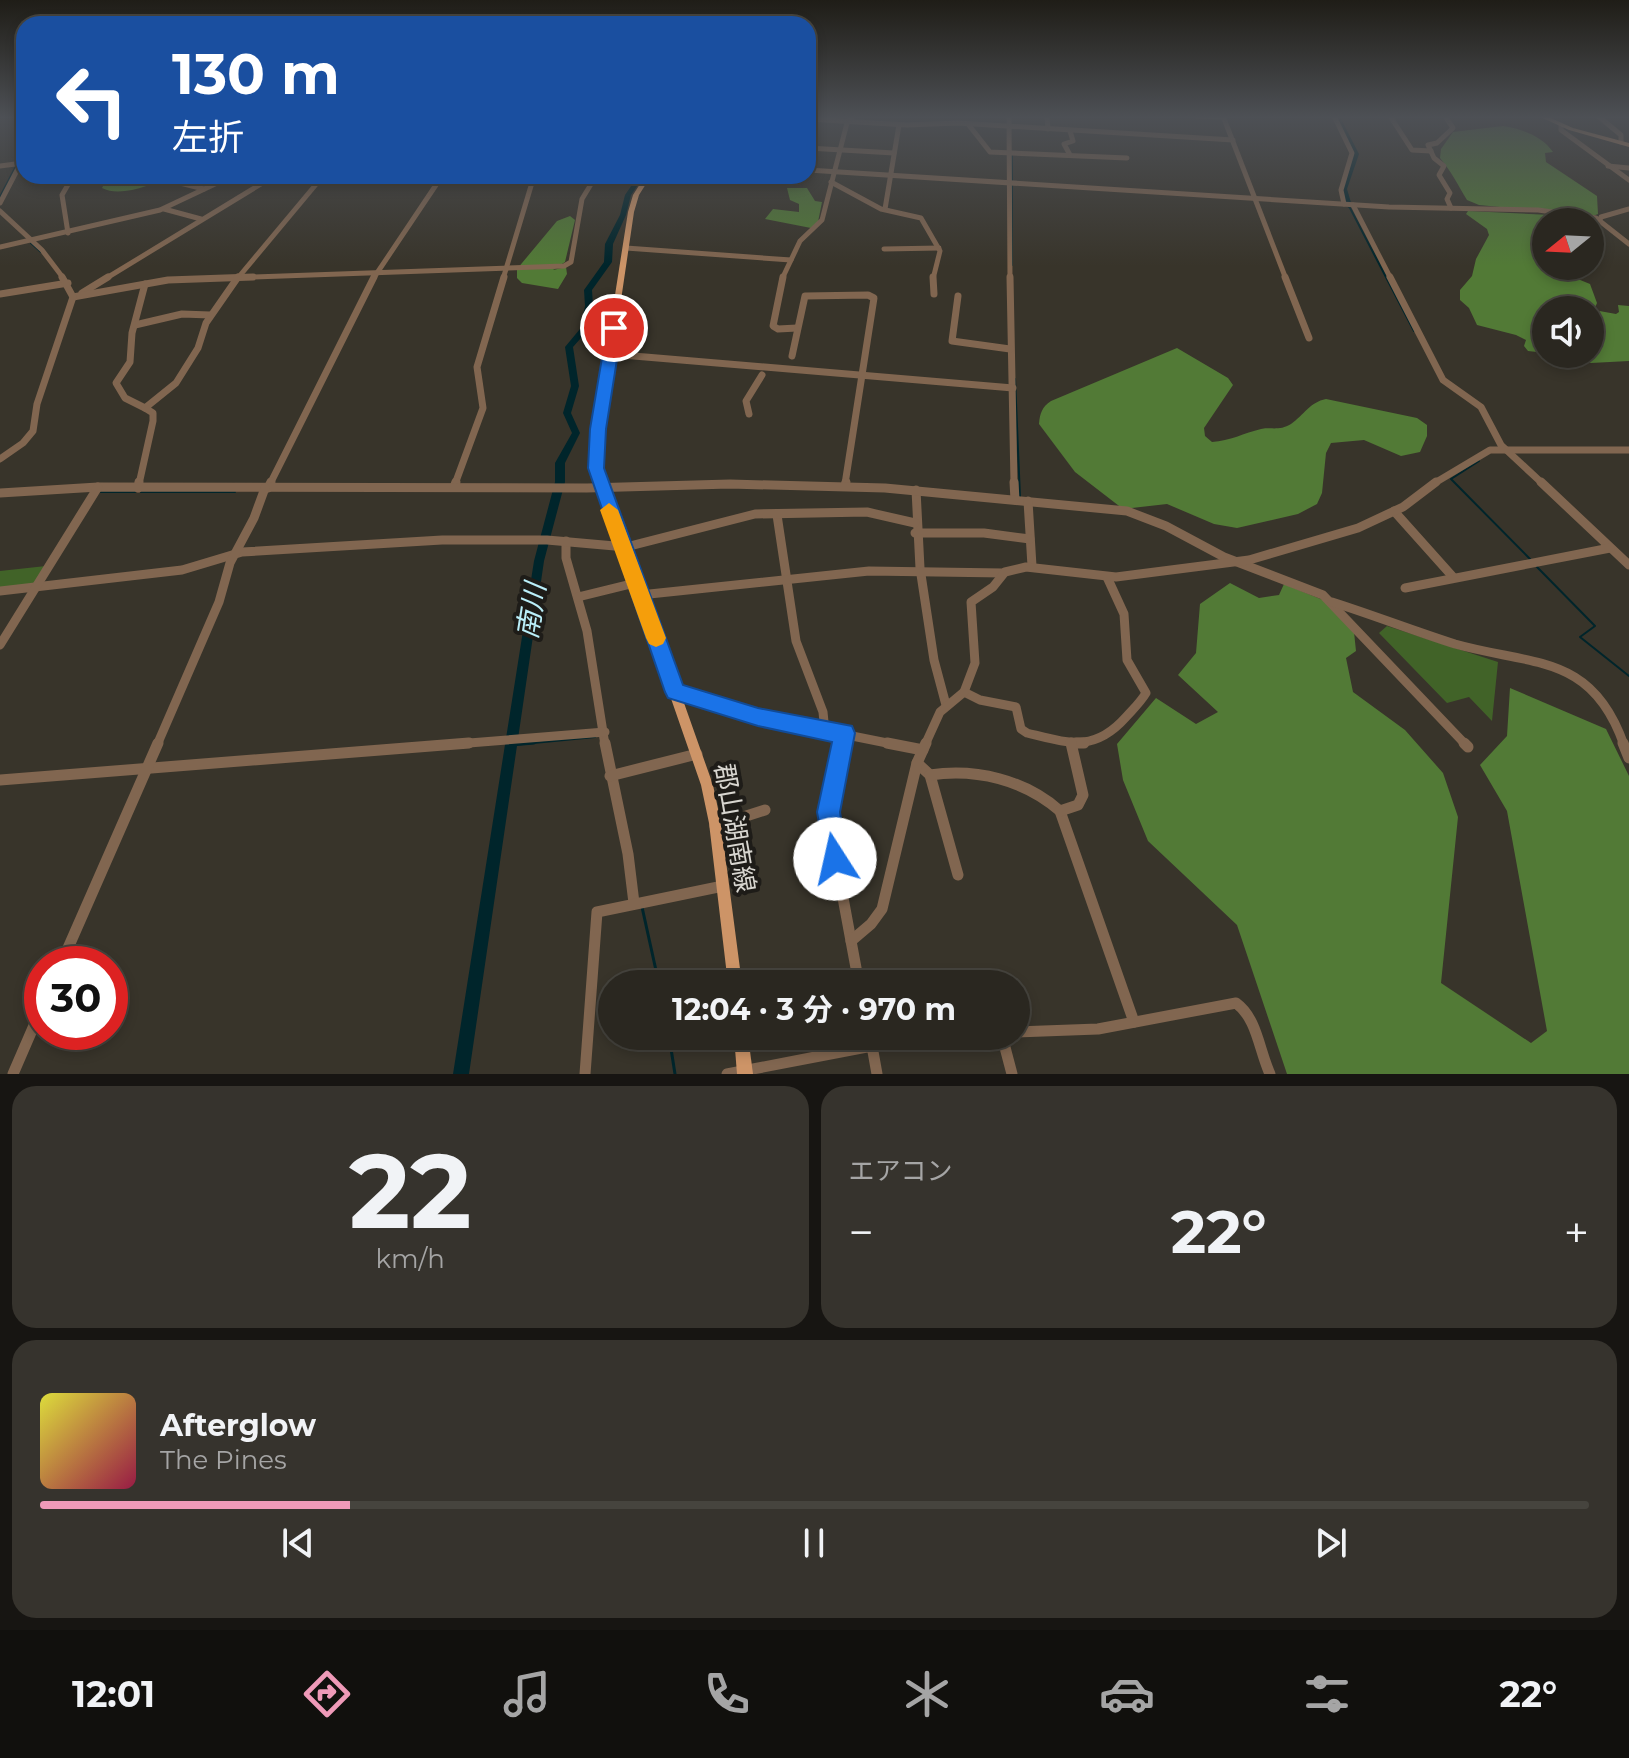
<!DOCTYPE html>
<html lang="ja">
<head>
<meta charset="utf-8">
<style>
  body { margin:0; font-family:Montserrat,"Noto Sans JP",sans-serif; background:#36332d; color:#f1f3f6; height:100vh; display:flex; flex-direction:column; font-size:30px; white-space:nowrap }
  * { box-sizing:border-box; margin:0 }
  p { font-size:26px; color:#a5a5a5 }
  .icon { flex:none; width:44px; height:44px; fill:none; stroke:currentColor; stroke-width:2; stroke-linecap:round; stroke-linejoin:round }
  .map { position:relative; height:1074px; overflow:hidden }
  .sheet { display:flex; flex-direction:column; gap:12px; padding:12px; background:#171512; flex:1 }
  .sheet>* { flex:none }
  .top-card { position:absolute; left:16px; top:16px; width:800px; height:168px; border-radius:24px; box-shadow:0 4px 12px #0003,0 0 0 2px #46443e; background:#1a4fa0; color:#fff; overflow:hidden }
  .needle { width:52px; rotate:252deg }
  .controls { position:absolute; left:1532px; top:208px; display:grid; gap:16px }
  .controls a { display:grid; place-items:center; width:72px; height:72px; border-radius:50%; background:#2a2720; box-shadow:0 4px 12px #0003,0 0 0 2px #46443e; font-size:40px }
  .speed { position:absolute; left:24px; top:946px; display:flex; gap:16px; font-size:40px; font-weight:700; text-align:center }
  .speed>* { display:grid; place-content:center; width:104px; height:104px; border-radius:50%; background:#2a2720; box-shadow:0 4px 12px #0003,0 0 0 2px #46443e; line-height:1 }
  .speed .limit { border:12px solid #d22; background:#fff; color:#111 }
  .pin { position:absolute; display:grid; place-items:center; width:68px; height:68px; color:#fff; margin:-34px; border:4px solid #fff; border-radius:50%; box-shadow:0 2px 8px #0007 }
  .me { position:absolute; width:88px; margin:-44px; rotate:350deg; stroke-linejoin:round; filter:drop-shadow(0 0 6px #0008) }
  .turn { display:flex; align-items:center; gap:28px; height:168px; padding:0 24px; font-size:36px }
  .turn .icon { width:104px; height:104px; stroke-width:2.5 }
  .turn b { display:block; font-size:56px; line-height:68px }
  .big { font-size:60px; font-weight:700; line-height:1.1 }
  .sheet .card { flex:1; display:flex; flex-direction:column; justify-content:center; gap:12px; min-width:0; padding:0 28px; border-radius:24px; background:#36332d }
  .sheet .dial { align-items:center; gap:0 }
  .dial b { font-size:104px; line-height:1 }
  .song { display:flex; align-items:center; gap:24px }
  .cover { width:96px; height:96px; border-radius:12px; background:linear-gradient(135deg,hsl(60 70% 55%),hsl(340 70% 35%)) }
  .played { height:8px; border-radius:4px; background:linear-gradient(90deg,#ef9ab8 20%,#46443e 20%) }
  .keys { display:flex; justify-content:space-around; direction:ltr }
  .heat { display:flex; justify-content:space-between; align-items:center; font-size:44px; direction:ltr }
  .sheet .tiles { flex:1; display:grid; gap:12px; grid-template-columns:1fr 1fr }
  .card:last-child { grid-column:span 2 }
  .trip { position:absolute; left:598px; top:970px; width:432px; height:80px; border-radius:40px; background:#2a2720; box-shadow:0 4px 12px #0003,0 0 0 2px #46443e; font-weight:700; line-height:80px; text-align:center }
  .dock { display:flex; height:128px; justify-content:space-around; align-items:center; background:#11100d; color:#a5a5a5 }
  .dock .icon { width:56px; height:56px }
  .dock .selected { color:#ef9ab8 }
  .dock b { font-size:36px; color:#f1f3f6 }
  .map>svg:first-child { display:block }
  .green { fill:#416328 }
  .forest { fill:#527a36 }
  .lines { fill:none; stroke-linecap:round; stroke-linejoin:round }
  .stream-far1 { stroke:#00252b; stroke-width:2 }
  .stream { stroke:#00252b; stroke-width:3 }
  .river { fill:#00252b; fill-rule:evenodd }
  .minor-far3 { stroke:#816650; stroke-width:5 }
  .minor-far2 { stroke:#816650; stroke-width:7 }
  .minor-far1 { stroke:#816650; stroke-width:9 }
  .minor { stroke:#816650; stroke-width:11 }
  .major { fill:#cd9467; fill-rule:evenodd }
  .route { fill:#1a73e8; stroke:#114b97; stroke-width:2 }
  .slow { fill:#f59e0b }
  .labels { text-anchor:middle; dominant-baseline:central; stroke-width:8; stroke-linejoin:round; paint-order:stroke }
  .street-label { font-size:26px; fill:#d8d6d0; stroke:#1e1c18 }
  .water-label { font-size:28px; font-style:italic; fill:#baeff9; stroke:#1e1c18 }
</style>
</head>
<body>
<div class="map">
<svg width="1629" height="1074" viewBox="0 0 1629 1074">
  <rect width="100%" height="100%" fill="#38342a"/>
  <!-- green -->
  <g class="green">
    <polygon points="46,566 36,583 0,590 0,571"/>
    <polygon points="1387,626 1498,662 1492,721 1469,697 1447,703 1379,633"/>
  </g>
  <!-- forest -->
  <g class="forest">
    <path d="M1503 126C1522 129 1542 136 1553 152L1545 153 1546 162 1597 196 1598 214 1593 216 1479 205 1467 200C1458 185 1451 171 1440 158L1441 149 1453 132Z"/>
    <path d="M108 176H172C153 184 121 198 102 188Z"/>
    <polygon points="787,188 807,188 815,201 822,202 818,222 811,228 765,219 773,209 799,212 799,204 790,200"/>
    <polygon points="1468,211 1551,215 1567,222 1546,222 1546,266 1590,284 1597,303 1594,310 1616,314 1619,312 1618,305 1629,306 1629,361 1591,363 1554,354 1590,354 1590,310 1546,310 1546,353 1528,351 1524,346 1526,340 1516,335 1477,325 1469,308 1460,300 1460,290 1472,276 1476,259 1489,235 1487,229 1466,214"/>
    <polygon points="570,216 575,220 565,262 553,270 566,267 567,274 558,289 522,283 517,278 517,269 557,221"/>
    <path d="M1177 348 1228 378 1233 385 1204 428 1205 436 1212 442C1230 441 1244 433 1261 429 1272 427 1280 431 1291 424 1304 415 1310 402 1326 399L1417 418 1427 425V436L1420 452 1401 456 1364 440 1331 443 1326 453 1322 493 1317 504 1298 514 1237 528 1214 524 1167 504 1123 509 1075 472 1039 424C1040 413 1042 407 1051 401Z"/>
    <polygon points="1230,583 1259,598 1279,595 1284,584 1323,600 1354,632 1356,651 1346,658 1353,692 1405,730 1443,773 1458,817 1441,983 1531,1043 1547,1031 1507,811 1480,765 1507,736 1510,688 1606,729 1629,776 1629,1074 1287,1074 1237,925 1148,841 1123,780 1117,744 1156,698 1196,724 1218,712 1178,675 1196,653 1200,604"/>
  </g>
  <g class="lines">
    <!-- stream-far1 -->
    <g class="stream-far1">
      <polyline points="1012,156 1012,265"/>
      <polyline points="0,197 16,166"/>
      <polyline points="1349,206 1414,331"/>
      <polyline points="31,243 41,252"/>
      <polyline points="1015,379 1020,497"/>
      <polyline points="1479,461 1451,479 1530,559"/>
      <polyline points="101,492 135,492"/>
      <polyline points="141,492 235,492"/>
      <polyline points="1537,567 1595,626 1580,637 1629,676"/>
      <polyline points="513,745 595,737"/>
    </g>
    <!-- stream -->
    <g class="stream">
      <polyline points="511,745 534,743"/>
      <polyline points="642,907 659,984"/>
      <polyline points="669,1036 675,1074"/>
    </g>
    <!-- river -->
    <g class="river">
      <polygon points="1336,118 1341,119 1359,154 1347,189 1352,206 1349,208 1346,206 1341,189 1353,154 1335,119"/>
      <polygon points="638,176 644,176 631,195 626,215 613,244 612,262 592,290 593,306 588,330 573,347 579,386 571,413 580,433 565,463 565,482 544,561 469,1074 453,1074 534,561 555,482 555,463 572,433 563,413 571,386 565,347 580,329 585,306 584,290 604,262 605,244 620,215 625,195"/>
    </g>
    <!-- minor-far3 -->
    <g class="minor-far3">
      <polyline points="1009,116 1010,279"/>
      <polyline points="1047,116 1048,129"/>
      <polyline points="1197,116 1224,117"/>
      <polyline points="1223,116 1286,279"/>
      <polyline points="1334,116 1352,153 1341,190 1344,204"/>
      <polyline points="1390,116 1412,150 1431,151"/>
      <polyline points="1445,116 1453,128 1437,143 1428,145 1434,158 1444,166 1439,175 1450,193 1447,199 1451,208"/>
      <polyline points="1598,116 1621,135 1621,142"/>
      <polyline points="808,119 907,125 958,123 1233,140"/>
      <polyline points="968,124 990,152 1127,158"/>
      <polyline points="1561,125 1561,130 1629,180"/>
      <polyline points="1070,131 1073,141 1064,144 1070,155"/>
      <polyline points="808,148 894,153"/>
      <polyline points="0,166 23,163"/>
      <polyline points="1608,166 1629,168"/>
      <polyline points="808,170 1389,207 1538,210 1596,218 1629,244"/>
      <polyline points="831,182 881,209 921,218 940,251 933,279"/>
      <polyline points="180,183 204,189"/>
      <polyline points="0,203 24,157"/>
      <polyline points="1353,205 1391,279"/>
      <polyline points="164,209 201,219"/>
      <polyline points="885,209 899,125"/>
      <polyline points="0,211 42,250 64,279"/>
      <polyline points="1600,220 1601,217 1629,209"/>
      <polyline points="68,233 62,195 73,176"/>
      <polyline points="0,247 160,210 232,176"/>
      <polyline points="626,248 791,260"/>
      <polyline points="884,249 939,248"/>
      <polyline points="105,279 274,176"/>
      <polyline points="197,279 564,266 571,262 582,199 596,176"/>
      <polyline points="237,279 323,176"/>
      <polyline points="373,279 442,176"/>
      <polyline points="503,279 534,176"/>
      <polyline points="782,279 800,241 822,220 847,123 853,116"/>
    </g>
    <!-- minor-far2 -->
    <g class="minor-far2">
      <polyline points="783,277 773,326 778,329 797,328"/>
      <polyline points="933,277 934,294"/>
      <polyline points="1010,277 1014,484"/>
      <polyline points="1285,277 1309,338"/>
      <polyline points="1390,277 1443,380 1481,407 1501,445 1543,484"/>
      <polyline points="145,284 132,333 130,362 116,383 125,398 145,408"/>
      <polyline points="82,293 108,277"/>
      <polyline points="0,294 68,283"/>
      <polyline points="958,296 952,341 1010,349"/>
      <polyline points="73,297 168,280 253,277"/>
      <polyline points="135,325 182,314 210,315"/>
      <polyline points="610,354 1013,388"/>
      <polyline points="792,356 805,296 868,295 874,298 845,484"/>
      <polyline points="749,414 746,401 762,375"/>
      <polyline points="0,459 23,443 33,431 37,404 73,297 62,277"/>
      <polyline points="139,484 153,421 153,413 145,408 176,383 198,348 206,323 238,277"/>
      <polyline points="270,484 374,277"/>
      <polyline points="455,484 483,408 477,367 504,277"/>
      <polyline points="716,484 745,484"/>
      <polyline points="1433,484 1490,450 1629,450"/>
    </g>
    <!-- minor-far1 -->
    <g class="minor-far1">
      <polyline points="1014,482 1015,500"/>
      <polyline points="1541,482 1629,565"/>
      <polyline points="845,486 846,482"/>
      <polyline points="454,487 456,482"/>
      <polyline points="138,488 139,482"/>
      <polyline points="268,488 271,482"/>
      <polyline points="916,490 920,568 934,660 946,705"/>
      <polyline points="0,493 98,487 587,488 730,484 885,488 1127,511 1166,526 1224,557 1323,595 1466,745"/>
      <polyline points="1028,501 1032,566"/>
      <polyline points="1394,511 1453,577"/>
      <polyline points="777,515 796,641 823,712 825,732"/>
      <polyline points="915,533 984,533 1030,539"/>
      <polyline points="566,541 566,558 587,631 605,745"/>
      <polyline points="1405,588 1610,548"/>
      <polyline points="0,591 182,570 242,552 442,540 547,540 626,547 755,514 867,512 915,523"/>
      <polyline points="640,595 869,571 1003,573"/>
      <polyline points="578,597 635,583"/>
      <path d="M1332 602C1373 615 1414 631 1455 644 1533 666 1592 653 1624 745"/>
      <polyline points="0,645 98,487"/>
      <polyline points="675,692 758,717 897,745"/>
      <path d="M964 692 980 700 1016 707 1021 729 1027 733C1068 743 1094 753 1126 717 1133 709 1140 703 1146 693L1127 660 1124 614 1107 577"/>
      <polyline points="157,745 219,602 230,563 254,518 265,488"/>
      <polyline points="444,745 605,732"/>
      <polyline points="842,745 844,733"/>
      <polyline points="925,745 940,712 964,692 975,663 971,602 993,587 1005,572 1026,567 1116,577 1249,560 1358,528 1403,507 1436,482"/>
    </g>
    <!-- minor -->
    <g class="minor">
      <polyline points="605,743 628,854 634,903"/>
      <polyline points="842,743 828,817 859,984"/>
      <polyline points="887,743 923,750"/>
      <polyline points="1076,743 1084,743"/>
      <polyline points="1464,743 1468,747"/>
      <polyline points="1623,743 1629,758"/>
      <polyline points="917,763 930,775 958,875"/>
      <path d="M930 775C976 768 1025 780 1060 811L1134 1022"/>
      <polyline points="610,776 697,754"/>
      <polyline points="0,780 469,743"/>
      <polyline points="1060,811 1078,805 1083,795 1071,743"/>
      <polyline points="715,826 765,810"/>
      <polyline points="851,941 871,924 882,909 917,763 926,743"/>
      <polyline points="61,964 158,743"/>
      <path d="M1016 1032 1098 1029 1236 1003C1257 1018 1259 1050 1270 1074"/>
      <polyline points="870,1036 872,1046 902,1036"/>
      <polyline points="1002,1036 1012,1074"/>
      <polyline points="13,1074 42,1007"/>
      <polyline points="585,1074 597,912 723,886"/>
      <polyline points="727,1074 872,1046 877,1074"/>
    </g>
    <!-- major -->
    <g class="major">
      <polygon points="1538,116 1546,116 1573,128 1629,143 1629,147 1569,130"/>
      <polygon points="645,176 651,176 639,195 634,212 602,429 601,468 713,785 721,823 742,984 728,984 709,823 701,785 591,468 594,429 628,212 633,195"/>
      <polygon points="734,1036 748,1036 753,1074 737,1074"/>
    </g>
  </g>
  <!-- sky -->
  <linearGradient id="sky" x2="0" y2="1"><stop stop-color="#1f1d17"/><stop offset="0.44" stop-color="#4d5055"/><stop offset="1" stop-color="#4d5055" stop-opacity="0"/></linearGradient>
  <rect width="1629" height="266" fill="url(#sky)"/>
  <!-- route -->
  <polygon class="route" points="614,323 622,328 606,429 604,468 683,685 758,708 852,726 855,733 840,812 847,859 844,868 835,871 827,868 817,812 832,742 758,726 668,698 665,692 588,468 590,429 607,328"/>
  <!-- slow -->
  <polygon class="slow" points="609,503 618,510 666,638 663,644 656,647 649,644 646,638 600,510"/>
  <g class="labels">
    <!-- street labels -->
    <g class="street-label">
      <text transform="translate(735 828) rotate(80)">郡山湖南線</text>
    </g>
    <!-- water labels -->
    <g class="water-label">
      <text transform="translate(531 611) rotate(-81)">南川</text>
    </g>
  </g>
</svg>
<div class="controls">
<a><svg class="needle" viewBox="-14 -14 28 28"><path d="M0-13l5 13h-10z" fill="#e53935"/><path d="M0 13l5-13h-10z" fill="#a5a5a5"/></svg></a>
<a><svg class="icon" aria-label="sound" viewBox="0 0 24 24"><path d="M4 9h4l5-4v14l-5-4H4zM17 9q2 3 0 6"/></svg></a>
</div>
<div class="speed"><div class="limit">30</div></div>
<div class="pin" style="left:614px;top:328px;background:#d93025"><svg class="icon" aria-label="arrive" viewBox="0 0 24 24"><path d="M6 21V4h12l-3 4 3 4H6"/></svg></div>
<svg class="me" style="left:835px;top:859px" viewBox="-20 -20 40 40"><circle r="19" fill="#fff"/><path d="M0-13L10 11 0 6-10 11z" fill="#1a73e8"/></svg>
<div class="trip">12:04 · 3 分 · 970 m</div>
<div class="top-card">
<div class="turn"><svg class="icon" aria-label="left" viewBox="0 0 24 24"><path d="M17 20v-9H6M10 6l-5 5 5 5"/></svg><div><b>130 m</b>左折</div></div>
</div>
</div>
<section class="sheet">
<div class="tiles">
<div class="card dial"><b>22</b><p>km/h</p></div>
<div class="card"><p>エアコン</p>
<div class="heat"><a>−</a><b class="big">22°</b><a>+</a></div>
</div>
<div class="card">
<div class="song"><i class="cover"></i><div><b>Afterglow</b><p>The Pines</p></div></div>
<div class="played"></div>
<div class="keys"><svg class="icon" aria-label="previous" viewBox="0 0 24 24"><path d="M18 5L8 12l10 7zM5 5v14"/></svg><svg class="icon" aria-label="pause" viewBox="0 0 24 24"><path d="M8 5v14M16 5v14"/></svg><svg class="icon" aria-label="next" viewBox="0 0 24 24"><path d="M6 5l10 7-10 7zM19 5v14"/></svg></div>
</div>
</div>
</section>
<nav class="dock">
<b>12:01</b>
<svg class="icon selected" aria-label="directions" viewBox="0 0 24 24"><path d="M12 3l9 9-9 9-9-9zM9 14v-3h6M13 9l2 2-2 2"/></svg>
<svg class="icon" aria-label="music" viewBox="0 0 24 24"><path d="M9 18V5l10-2v13"/><circle cx="6" cy="18" r="3"/><circle cx="16" cy="16" r="3"/></svg>
<svg class="icon" aria-label="phone" viewBox="0 0 24 24"><path d="M5 4h4l2 5-3 2q2 4 5 5l2-3 5 2v4C11 20 4 13 5 4z"/></svg>
<svg class="icon" aria-label="climate" viewBox="0 0 24 24"><path d="M12 3v18M4 7l16 10M4 17L20 7"/></svg>
<svg class="icon" aria-label="car" viewBox="0 0 24 24"><path d="M5 17H2v-5l4-1 3-4h7l3 4 3 1v5h-3M9 17h6M6 11h13"/><circle cx="7" cy="17" r="2"/><circle cx="17" cy="17" r="2"/></svg>
<svg class="icon" aria-label="filters" viewBox="0 0 24 24"><path d="M4 7h16M4 17h16"/><circle cx="9" cy="7" r="2"/><circle cx="15" cy="17" r="2"/></svg>
<b>22°</b>
</nav>
</body>
</html>
